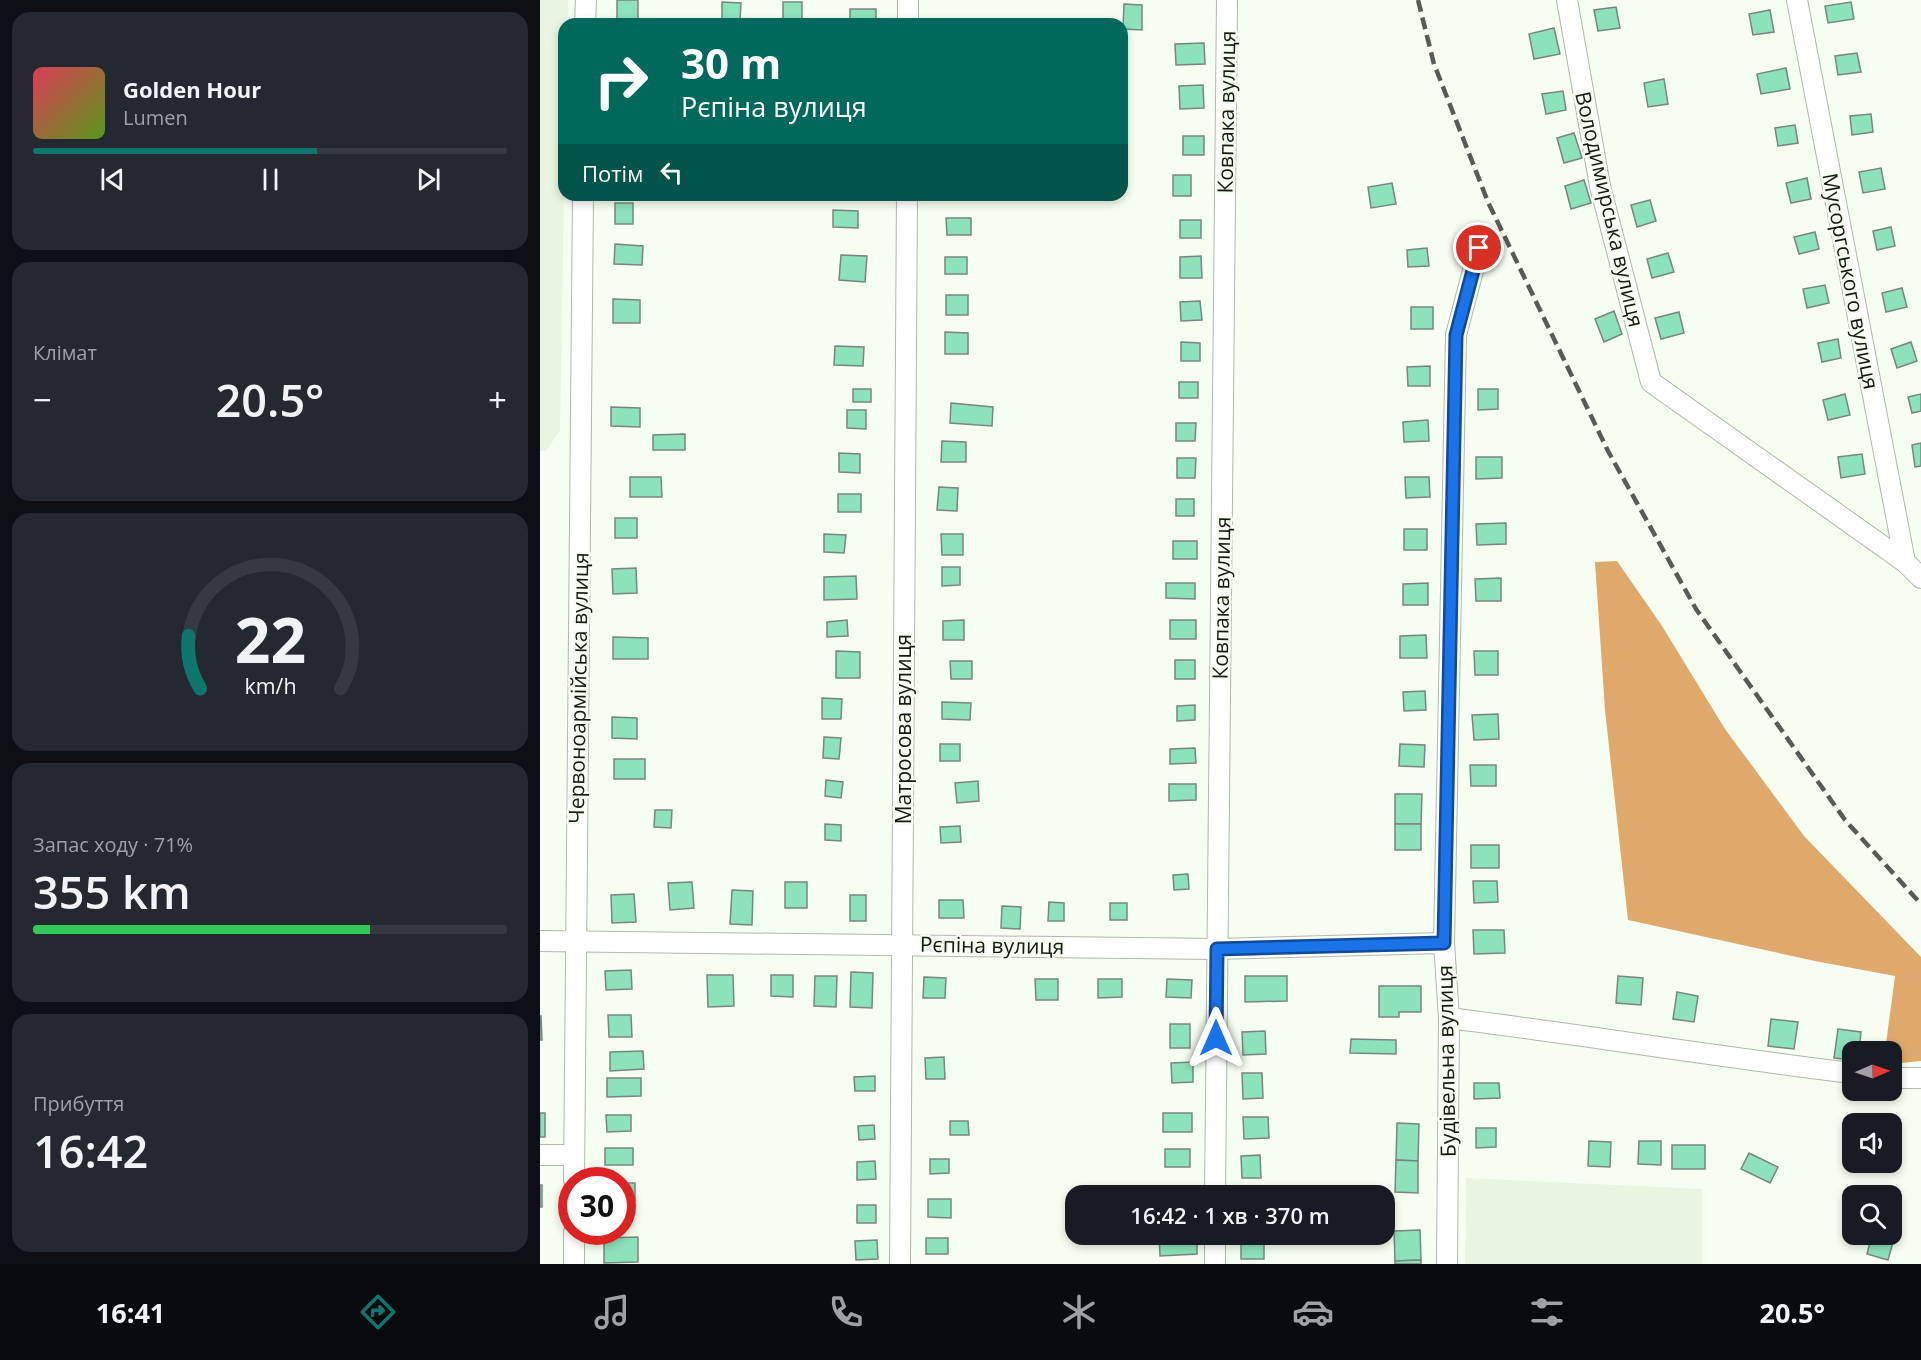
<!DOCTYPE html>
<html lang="uk">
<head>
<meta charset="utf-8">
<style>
  body { margin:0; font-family:"Open Sans",sans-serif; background:#242831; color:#f1f3f6; height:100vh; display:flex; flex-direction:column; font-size:22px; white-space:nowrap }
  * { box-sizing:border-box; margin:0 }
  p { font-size:20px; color:#9ea1a6 }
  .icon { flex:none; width:33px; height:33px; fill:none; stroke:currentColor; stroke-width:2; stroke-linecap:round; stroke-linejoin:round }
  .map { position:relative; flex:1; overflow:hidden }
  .details { display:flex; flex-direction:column; gap:12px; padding:12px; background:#0d0f14; width:540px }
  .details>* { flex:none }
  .banner { position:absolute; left:18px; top:18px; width:570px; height:183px; border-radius:18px; box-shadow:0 3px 9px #0003; background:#00695c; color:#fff; overflow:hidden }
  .needle { width:39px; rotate:88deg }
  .buttons { position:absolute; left:1302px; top:1041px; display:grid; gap:12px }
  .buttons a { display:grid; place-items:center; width:60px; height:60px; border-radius:12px; background:#171b24; box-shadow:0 3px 9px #0003; font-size:30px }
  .speed { position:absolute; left:18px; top:1167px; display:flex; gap:12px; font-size:30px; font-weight:700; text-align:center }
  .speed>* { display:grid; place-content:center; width:78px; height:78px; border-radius:50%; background:#171b24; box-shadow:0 3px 9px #0003; line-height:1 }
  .speed .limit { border:9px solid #d22; background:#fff; color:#111 }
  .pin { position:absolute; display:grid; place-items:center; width:51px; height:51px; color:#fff; margin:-26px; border:3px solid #fff; border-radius:50%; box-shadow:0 2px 6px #0007 }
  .me { position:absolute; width:66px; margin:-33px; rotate:0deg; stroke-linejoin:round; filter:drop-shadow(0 0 4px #0008) }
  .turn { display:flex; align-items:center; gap:21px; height:126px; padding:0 24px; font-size:27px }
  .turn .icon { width:78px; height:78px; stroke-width:2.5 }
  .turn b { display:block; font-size:42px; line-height:51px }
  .then { display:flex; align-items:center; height:57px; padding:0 24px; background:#0003; gap:12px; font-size:22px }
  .big { font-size:45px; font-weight:600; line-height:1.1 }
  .details .tile { flex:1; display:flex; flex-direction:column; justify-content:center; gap:9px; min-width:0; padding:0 21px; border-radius:18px; background:#242831 }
  .details .dial { align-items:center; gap:0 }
  .dial svg { height:156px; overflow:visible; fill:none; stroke:#363941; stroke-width:7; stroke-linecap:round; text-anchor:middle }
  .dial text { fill:#f1f3f6; stroke:none }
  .song { display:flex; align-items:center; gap:18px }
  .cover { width:72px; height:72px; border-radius:9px; background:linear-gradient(135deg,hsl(350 70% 55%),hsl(90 70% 35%)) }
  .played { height:6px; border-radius:3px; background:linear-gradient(90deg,#0f766e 60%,#363941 60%) }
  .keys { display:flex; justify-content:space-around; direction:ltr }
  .heat { display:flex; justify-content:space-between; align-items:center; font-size:33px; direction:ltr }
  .charge { height:9px; border-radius:4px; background:linear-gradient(90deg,#34c759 71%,#363941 0) }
  .trip { position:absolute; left:525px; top:1185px; width:330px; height:60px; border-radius:18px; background:#171b24; box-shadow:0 3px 9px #0003; font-weight:600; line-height:60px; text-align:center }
  .tabs { display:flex; height:96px; justify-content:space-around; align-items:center; background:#090b0e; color:#9ea1a6 }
  .tabs .icon { width:42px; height:42px }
  .tabs .on { color:#0f766e }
  .tabs b { font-size:27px; color:#f1f3f6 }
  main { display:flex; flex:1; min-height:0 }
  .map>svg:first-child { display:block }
  .built { fill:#e9f5e1 }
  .forest { fill:#dfa96b }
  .building { fill:#8ce2b9; stroke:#79867f; stroke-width:1.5 }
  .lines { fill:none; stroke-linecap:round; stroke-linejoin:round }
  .street-casing { stroke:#b0b7ab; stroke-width:22 }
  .street { stroke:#fff; stroke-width:20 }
  .rail { stroke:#585b55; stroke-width:4.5; stroke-dasharray:12 6; stroke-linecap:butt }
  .route-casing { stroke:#114b97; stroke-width:15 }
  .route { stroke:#1a73e8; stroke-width:10 }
  .labels { text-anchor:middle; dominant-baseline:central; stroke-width:5; stroke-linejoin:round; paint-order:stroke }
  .street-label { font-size:21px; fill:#151713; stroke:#f6fef1 }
</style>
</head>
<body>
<main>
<section class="details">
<div class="tile">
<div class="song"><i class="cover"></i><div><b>Golden Hour</b><p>Lumen</p></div></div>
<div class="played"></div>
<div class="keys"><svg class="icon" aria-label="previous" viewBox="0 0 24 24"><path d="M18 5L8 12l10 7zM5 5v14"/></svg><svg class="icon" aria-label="pause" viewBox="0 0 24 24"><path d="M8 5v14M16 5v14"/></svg><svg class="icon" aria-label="next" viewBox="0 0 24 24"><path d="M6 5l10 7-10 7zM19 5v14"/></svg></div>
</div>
<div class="tile"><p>Клімат</p>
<div class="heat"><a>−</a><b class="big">20.5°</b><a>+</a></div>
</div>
<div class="tile dial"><svg viewBox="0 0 100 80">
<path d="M14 69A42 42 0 1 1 86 69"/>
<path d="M14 69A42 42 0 0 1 8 42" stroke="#0f766e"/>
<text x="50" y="56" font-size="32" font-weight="700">22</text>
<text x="50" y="72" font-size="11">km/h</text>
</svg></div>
<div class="tile"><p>Запас ходу · 71%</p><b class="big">355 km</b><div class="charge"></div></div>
<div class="tile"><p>Прибуття</p><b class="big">16:42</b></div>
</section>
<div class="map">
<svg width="1381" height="1264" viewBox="0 0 1381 1264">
  <rect width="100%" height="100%" fill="#f6fef1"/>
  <!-- built -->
  <g class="built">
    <polygon points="0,0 28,0 28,24 24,24 24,195 20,430 6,451 0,451"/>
    <polygon points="926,1178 1162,1189 1162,1264 925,1264"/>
  </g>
  <!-- forest -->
  <polygon class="forest" points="1077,561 1122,626 1185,729 1264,836 1381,957 1381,1061 1352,1064 1352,1052 1345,1051 1355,976 1275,961 1088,920 1065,710 1055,562"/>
  <!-- building -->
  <g class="building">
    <rect x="77" y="0" width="21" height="23"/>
    <polygon points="182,2 201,3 200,20 182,20"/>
    <rect x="243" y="2" width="19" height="22"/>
    <polygon points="1311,2 1314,19 1288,23 1285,6"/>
    <polygon points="584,4 602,5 602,30 583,29"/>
    <polygon points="1076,7 1080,28 1058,31 1054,10"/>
    <rect x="310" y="9" width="26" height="15"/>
    <polygon points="1230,10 1234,32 1213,35 1209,14"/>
    <rect x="482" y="22" width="24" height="2"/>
    <polygon points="1014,28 1020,54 994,59 989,34"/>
    <polygon points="664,43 665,64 636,65 635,44"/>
    <polygon points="1317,53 1321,72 1298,75 1295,56"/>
    <polygon points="1246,68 1250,89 1221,94 1217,74"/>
    <polygon points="1124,79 1128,104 1108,107 1104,83"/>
    <polygon points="663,85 664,108 640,109 639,86"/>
    <polygon points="1023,91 1026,110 1006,114 1002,94"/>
    <polygon points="1331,114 1333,132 1312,135 1310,116"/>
    <polygon points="1255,125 1258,143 1238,146 1235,128"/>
    <polygon points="1034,133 1042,158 1024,163 1017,138"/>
    <rect x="643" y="136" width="21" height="19"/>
    <polygon points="1341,168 1345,189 1323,193 1319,172"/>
    <rect x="633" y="175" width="18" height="21"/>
    <polygon points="1267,178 1271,199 1251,203 1246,183"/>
    <polygon points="1044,180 1051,203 1031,209 1025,186"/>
    <polygon points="852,183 856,204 831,208 828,187"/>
    <polygon points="1110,200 1116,221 1097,227 1091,205"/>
    <rect x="75" y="203" width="18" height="21"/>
    <polygon points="293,210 318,211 318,228 293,227"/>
    <polygon points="406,218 431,218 431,235 407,235"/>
    <rect x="640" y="220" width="21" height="18"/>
    <polygon points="1351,227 1355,246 1337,250 1333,231"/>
    <polygon points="1275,232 1279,249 1259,254 1254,237"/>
    <polygon points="75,244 103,246 102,265 74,264"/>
    <polygon points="887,248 889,266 868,267 867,250"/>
    <polygon points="1128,253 1134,272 1112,278 1107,259"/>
    <polygon points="301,255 327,256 325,282 299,280"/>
    <polygon points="661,256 662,278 640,278 640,257"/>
    <rect x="405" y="257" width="22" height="17"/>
    <polygon points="1285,285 1289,303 1267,308 1263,289"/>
    <polygon points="1362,288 1367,307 1346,312 1342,293"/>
    <rect x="406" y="295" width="22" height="20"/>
    <polygon points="73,299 100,300 100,323 73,323"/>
    <polygon points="660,301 662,320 641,321 640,302"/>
    <rect x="871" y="307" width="22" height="22"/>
    <polygon points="1074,311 1082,334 1064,342 1055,319"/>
    <polygon points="1139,312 1144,333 1121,339 1115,318"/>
    <polygon points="405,332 428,333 428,354 405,354"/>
    <polygon points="1298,339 1301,358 1282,362 1278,343"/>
    <polygon points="641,342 660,343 660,361 641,361"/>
    <polygon points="1371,342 1377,361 1357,368 1351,349"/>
    <polygon points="295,346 324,347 323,366 294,365"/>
    <polygon points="890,366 890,386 868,386 867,367"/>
    <rect x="639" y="382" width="19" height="16"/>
    <rect x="313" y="389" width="18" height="13"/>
    <polygon points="938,389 958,389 958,409 938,410"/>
    <polygon points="1305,394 1310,415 1288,420 1283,400"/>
    <polygon points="1381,394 1381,411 1372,413 1368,397"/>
    <polygon points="411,403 453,407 452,426 410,423"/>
    <polygon points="71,407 100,408 100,427 71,426"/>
    <polygon points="307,410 326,410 326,429 307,428"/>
    <polygon points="888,420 889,441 864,442 863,422"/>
    <polygon points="636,423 656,423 655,441 636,441"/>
    <polygon points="145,434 145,450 113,450 113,435"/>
    <polygon points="402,441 426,442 426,462 401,462"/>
    <polygon points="1381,443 1381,466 1375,467 1372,445"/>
    <polygon points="299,453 320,454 320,473 299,472"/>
    <polygon points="1322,454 1325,474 1301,478 1298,457"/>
    <polygon points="936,457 962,457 962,478 936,479"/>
    <polygon points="637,458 656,458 655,478 637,478"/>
    <polygon points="90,477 121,477 122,497 90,497"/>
    <polygon points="865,477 889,477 890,497 866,498"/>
    <polygon points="399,487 418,488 417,511 397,510"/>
    <rect x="298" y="494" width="23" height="18"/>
    <rect x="636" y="499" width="18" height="17"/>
    <rect x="75" y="518" width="22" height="20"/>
    <polygon points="966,523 966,544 937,545 936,524"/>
    <rect x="864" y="529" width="23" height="21"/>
    <polygon points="284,534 306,535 304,553 284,552"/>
    <polygon points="401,534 423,534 423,555 402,555"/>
    <rect x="633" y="541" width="24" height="18"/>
    <polygon points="402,567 420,567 420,585 402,586"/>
    <polygon points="96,568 97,593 73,594 72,569"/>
    <polygon points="316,576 317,599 284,600 284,577"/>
    <polygon points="961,578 961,601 936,601 935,579"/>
    <polygon points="626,583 655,583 655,599 626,598"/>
    <polygon points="888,583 888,605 863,605 863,584"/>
    <polygon points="307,620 308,636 287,637 287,622"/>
    <polygon points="424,620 424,640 403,640 403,621"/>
    <rect x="630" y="620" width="26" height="19"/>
    <polygon points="886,635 887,658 860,658 860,636"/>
    <polygon points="73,637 108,638 108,659 73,659"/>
    <polygon points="296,651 320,652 320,678 296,678"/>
    <polygon points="934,651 958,651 958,675 935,675"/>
    <rect x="635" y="660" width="20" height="19"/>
    <polygon points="410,661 432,661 432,679 411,679"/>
    <polygon points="885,691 886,710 864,711 863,692"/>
    <polygon points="282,698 302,699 301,719 282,719"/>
    <polygon points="402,702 431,703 430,720 402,719"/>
    <polygon points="655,705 655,720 637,721 637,706"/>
    <polygon points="958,714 959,739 934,740 932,715"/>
    <polygon points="72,717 97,718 97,739 72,738"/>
    <polygon points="284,737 301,738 299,759 283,758"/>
    <rect x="400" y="744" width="20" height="17"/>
    <polygon points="860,744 885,745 884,767 859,766"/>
    <polygon points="655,748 656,763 630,764 630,749"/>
    <rect x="74" y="759" width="31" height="20"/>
    <polygon points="930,765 956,765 956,786 931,786"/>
    <polygon points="286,780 303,782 301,798 285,796"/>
    <polygon points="438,781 439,801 417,803 415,783"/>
    <polygon points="629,784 656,784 656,800 629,801"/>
    <polygon points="855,794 882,794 881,824 855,824"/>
    <polygon points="115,810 132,810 131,828 114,827"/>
    <polygon points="285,824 301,825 301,841 285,840"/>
    <rect x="855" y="824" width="26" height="26"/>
    <polygon points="420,826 421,842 401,843 400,827"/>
    <rect x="931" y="845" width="28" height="23"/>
    <polygon points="648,874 649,889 634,890 633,875"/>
    <polygon points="933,881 957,881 958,902 934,903"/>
    <polygon points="152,882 154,908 130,910 128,883"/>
    <rect x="245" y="882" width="22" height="26"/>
    <polygon points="192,890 213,891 212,925 190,924"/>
    <polygon points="94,894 96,922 72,923 71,895"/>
    <rect x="310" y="895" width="16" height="26"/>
    <polygon points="399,900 423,900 424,918 399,918"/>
    <polygon points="509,902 524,903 524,921 508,921"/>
    <rect x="570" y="903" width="17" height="17"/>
    <polygon points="462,906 481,907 480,929 461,928"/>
    <polygon points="933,930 964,930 965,953 934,954"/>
    <polygon points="91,970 92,989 66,990 65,971"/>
    <polygon points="311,972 333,973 332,1008 310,1007"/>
    <polygon points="167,975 193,975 194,1006 168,1007"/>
    <polygon points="231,975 253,975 253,997 231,996"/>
    <polygon points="275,976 297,976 296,1007 274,1006"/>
    <polygon points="705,976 747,976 747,1001 705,1002"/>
    <polygon points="1078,976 1103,978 1101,1005 1076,1003"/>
    <polygon points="384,977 406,978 405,998 383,998"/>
    <polygon points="495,979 518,979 518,1000 496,1000"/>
    <polygon points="558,979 582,979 582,997 558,998"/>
    <polygon points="627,979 652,980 651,998 626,997"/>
    <polygon points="839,986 881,986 881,1012 859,1012 859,1017 839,1017"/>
    <polygon points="1137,992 1158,996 1154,1022 1133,1019"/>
    <polygon points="68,1015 91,1015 92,1037 69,1037"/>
    <polygon points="0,1016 1,1016 2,1040 0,1040"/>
    <polygon points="1231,1019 1258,1022 1254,1049 1228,1046"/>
    <rect x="630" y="1024" width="20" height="24"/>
    <polygon points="1298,1029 1321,1032 1319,1052 1312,1052 1312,1060 1294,1058"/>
    <polygon points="725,1031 726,1054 703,1055 702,1032"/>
    <polygon points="811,1039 856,1040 856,1054 810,1053"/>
    <polygon points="103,1051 104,1069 70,1071 70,1052"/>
    <polygon points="404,1057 405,1079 386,1079 385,1058"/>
    <polygon points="653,1062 653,1082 632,1083 631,1063"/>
    <polygon points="702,1073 722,1073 723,1098 703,1099"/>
    <polygon points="335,1076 335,1091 315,1091 314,1077"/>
    <polygon points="67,1078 101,1078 101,1096 67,1097"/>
    <polygon points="934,1083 959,1083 960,1098 934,1099"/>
    <rect x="0" y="1113" width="5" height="24"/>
    <rect x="623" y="1113" width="29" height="19"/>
    <polygon points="66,1115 91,1115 91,1131 67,1132"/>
    <polygon points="703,1117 728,1117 729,1138 704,1139"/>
    <polygon points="410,1121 428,1121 429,1135 410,1135"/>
    <polygon points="857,1123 879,1124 878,1161 856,1160"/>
    <polygon points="334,1125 335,1139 319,1140 318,1126"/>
    <polygon points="936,1128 956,1128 956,1147 936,1148"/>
    <polygon points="1049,1141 1071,1142 1070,1167 1048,1166"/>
    <polygon points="1099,1141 1121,1141 1121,1165 1098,1164"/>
    <rect x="1132" y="1145" width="33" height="24"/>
    <rect x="65" y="1148" width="28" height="17"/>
    <rect x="625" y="1149" width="25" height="18"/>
    <polygon points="1209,1153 1238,1167 1230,1183 1201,1169"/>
    <polygon points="720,1155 721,1178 702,1178 701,1156"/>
    <polygon points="390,1159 409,1159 409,1173 390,1174"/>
    <polygon points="856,1160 878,1161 878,1193 855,1192"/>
    <polygon points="335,1161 336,1179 317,1180 317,1162"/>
    <rect x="82" y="1183" width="13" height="18"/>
    <rect x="0" y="1185" width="2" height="22"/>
    <polygon points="650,1191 650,1196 629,1196 628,1192"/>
    <polygon points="388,1199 411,1199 411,1218 388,1217"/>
    <rect x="317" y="1205" width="19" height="18"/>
    <polygon points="880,1230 881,1260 855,1261 854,1231"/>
    <polygon points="619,1234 657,1234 657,1254 620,1256"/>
    <rect x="701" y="1234" width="23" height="25"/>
    <polygon points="1332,1234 1355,1235 1348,1260 1327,1254"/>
    <polygon points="98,1237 98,1262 64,1263 64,1238"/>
    <rect x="386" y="1238" width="22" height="16"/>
    <polygon points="337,1240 338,1259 316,1260 315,1241"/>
    <polygon points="881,1260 881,1264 855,1264 855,1261"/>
  </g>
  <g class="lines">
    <defs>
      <g id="street">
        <polyline points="1027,0 1060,186 1111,382 1365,562 1381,578"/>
        <polyline points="1257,0 1365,562"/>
        <polyline points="45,24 46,0"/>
        <polyline points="368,24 368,0"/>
        <polyline points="0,941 677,949 904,943"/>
        <path d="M909 1018C1044 1035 1178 1057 1312 1073"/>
        <polyline points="1352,1078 1381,1078"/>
        <polyline points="0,1155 34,1155"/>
        <polyline points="34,1180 43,195"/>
        <polyline points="675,1196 687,0"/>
        <polyline points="34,1264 34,1232"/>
        <polyline points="360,1264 367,195"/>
        <polyline points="675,1264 675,1234"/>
        <polyline points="907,1264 909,1018 904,943 916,335 939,248"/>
      </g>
    </defs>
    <!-- street casing -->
    <use href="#street" class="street-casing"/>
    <!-- street -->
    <use href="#street" class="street"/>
    <!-- rail -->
    <polyline class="rail" points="878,0 894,64 948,202 1068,451 1156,609 1305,820 1381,904"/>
  </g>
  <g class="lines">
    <defs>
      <polyline id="route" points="676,1038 677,949 904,943 916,335 939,248"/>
    </defs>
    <!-- route casing -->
    <use href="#route" class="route-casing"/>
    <!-- route -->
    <use href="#route" class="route"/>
  </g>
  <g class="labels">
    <!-- street labels -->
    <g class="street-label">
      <text transform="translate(686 112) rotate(-89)">Ковпака вулиця</text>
      <text transform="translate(1070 209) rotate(77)">Володимирська вулиця</text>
      <text transform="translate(1311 281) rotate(79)">Мусоргського вулиця</text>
      <text transform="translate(681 598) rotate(-89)">Ковпака вулиця</text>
      <text transform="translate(38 688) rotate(-89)">Червоноармійська вулиця</text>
      <text transform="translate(363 729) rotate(-90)">Матросова вулиця</text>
      <text transform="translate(452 945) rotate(1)">Рєпіна вулиця</text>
      <text transform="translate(906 1061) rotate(-91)">Будівельна вулиця</text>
    </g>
  </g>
</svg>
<div class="buttons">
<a><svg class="needle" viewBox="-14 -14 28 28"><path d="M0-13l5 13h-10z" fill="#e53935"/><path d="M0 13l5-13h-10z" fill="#9ea1a6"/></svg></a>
<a><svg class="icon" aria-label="sound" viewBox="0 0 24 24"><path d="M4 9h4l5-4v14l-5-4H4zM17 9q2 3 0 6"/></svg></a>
<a><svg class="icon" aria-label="search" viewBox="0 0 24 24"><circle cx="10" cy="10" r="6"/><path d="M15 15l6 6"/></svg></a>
</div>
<div class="speed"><div class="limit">30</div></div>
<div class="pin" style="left:939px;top:248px;background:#d93025"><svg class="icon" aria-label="arrive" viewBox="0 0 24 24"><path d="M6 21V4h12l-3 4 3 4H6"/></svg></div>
<svg class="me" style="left:676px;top:1038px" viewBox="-20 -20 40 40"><path d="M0-17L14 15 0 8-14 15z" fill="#1a73e8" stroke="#fff" stroke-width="4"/></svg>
<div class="trip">16:42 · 1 хв · 370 m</div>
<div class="banner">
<div class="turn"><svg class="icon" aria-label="right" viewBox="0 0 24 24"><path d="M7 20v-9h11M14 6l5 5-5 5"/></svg><div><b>30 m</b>Рєпіна вулиця</div></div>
<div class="then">Потім<svg class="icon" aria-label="left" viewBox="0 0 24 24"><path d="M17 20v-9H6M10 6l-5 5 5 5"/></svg></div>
</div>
</div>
</main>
<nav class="tabs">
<b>16:41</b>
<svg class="icon on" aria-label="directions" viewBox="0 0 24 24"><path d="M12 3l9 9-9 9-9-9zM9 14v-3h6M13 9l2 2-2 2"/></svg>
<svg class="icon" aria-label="music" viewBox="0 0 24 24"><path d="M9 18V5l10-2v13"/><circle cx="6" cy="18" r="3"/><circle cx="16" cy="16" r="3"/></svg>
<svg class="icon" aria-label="phone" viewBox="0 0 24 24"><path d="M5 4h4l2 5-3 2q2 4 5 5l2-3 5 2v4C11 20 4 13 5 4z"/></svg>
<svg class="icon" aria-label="climate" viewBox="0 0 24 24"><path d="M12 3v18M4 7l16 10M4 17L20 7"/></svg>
<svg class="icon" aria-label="car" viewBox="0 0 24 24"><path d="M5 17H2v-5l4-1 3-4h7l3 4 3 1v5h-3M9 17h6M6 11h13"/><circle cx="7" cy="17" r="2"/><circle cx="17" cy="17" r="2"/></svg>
<svg class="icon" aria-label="filters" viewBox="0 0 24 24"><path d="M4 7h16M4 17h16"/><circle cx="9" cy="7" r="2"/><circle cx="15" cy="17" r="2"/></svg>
<b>20.5°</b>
</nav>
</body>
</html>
